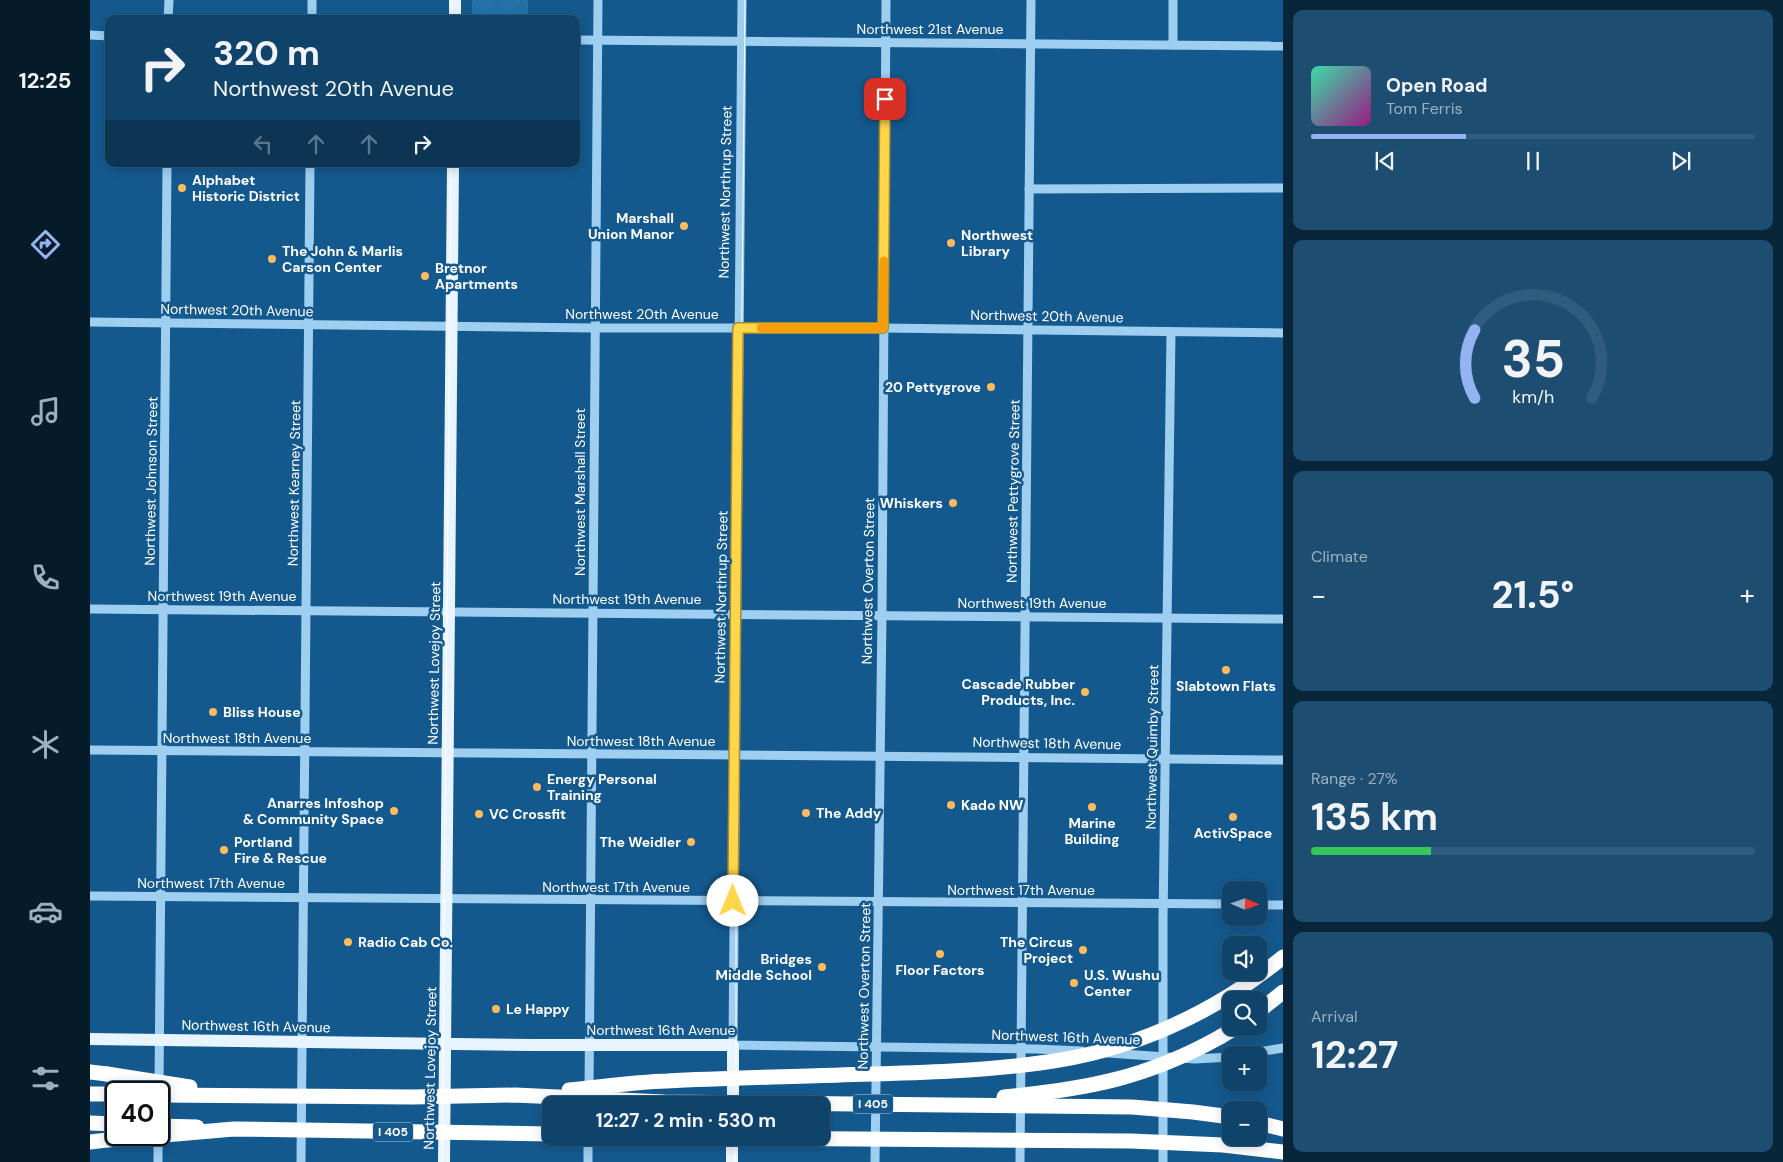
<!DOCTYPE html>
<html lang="en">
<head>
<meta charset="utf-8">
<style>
  body { margin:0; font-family:"DM Sans",sans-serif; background:#1d4e72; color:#f1f3f6; height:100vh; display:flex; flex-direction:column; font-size:19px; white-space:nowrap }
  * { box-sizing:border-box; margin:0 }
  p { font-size:16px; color:#9bb0c1 }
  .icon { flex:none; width:28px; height:28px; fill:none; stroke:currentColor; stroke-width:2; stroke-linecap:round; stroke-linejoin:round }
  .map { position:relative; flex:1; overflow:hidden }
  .sheet { display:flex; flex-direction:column; gap:10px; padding:10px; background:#08253a; width:500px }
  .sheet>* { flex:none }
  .banner { position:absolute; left:15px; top:15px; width:475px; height:152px; border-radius:10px; box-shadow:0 2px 12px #0003,0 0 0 1px #2f5c7e; background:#0f436a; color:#f1f3f6; overflow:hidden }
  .needle { width:32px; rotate:92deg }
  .tools { position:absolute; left:1132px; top:881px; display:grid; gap:10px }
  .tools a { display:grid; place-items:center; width:45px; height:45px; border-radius:10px; background:#0f436a; box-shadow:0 2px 12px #0003,0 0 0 1px #2f5c7e; font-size:25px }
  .speed { position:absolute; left:15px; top:1081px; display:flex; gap:10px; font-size:25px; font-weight:700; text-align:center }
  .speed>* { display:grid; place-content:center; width:65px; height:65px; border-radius:50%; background:#0f436a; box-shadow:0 2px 12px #0003,0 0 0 1px #2f5c7e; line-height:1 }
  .speed .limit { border:2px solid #111; border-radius:8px; background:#fff; color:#111 }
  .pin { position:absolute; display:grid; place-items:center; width:42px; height:42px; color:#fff; margin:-21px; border-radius:10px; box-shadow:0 2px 8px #0006 }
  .me { position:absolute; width:55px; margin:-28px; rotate:0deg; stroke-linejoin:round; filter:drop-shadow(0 0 4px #0008) }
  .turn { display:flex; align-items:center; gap:18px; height:105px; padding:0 25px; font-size:22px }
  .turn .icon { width:65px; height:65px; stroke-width:2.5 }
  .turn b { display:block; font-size:35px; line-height:42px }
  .lanes { display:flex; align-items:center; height:48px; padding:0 25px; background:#0003; justify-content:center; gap:25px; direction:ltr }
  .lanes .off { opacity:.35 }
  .big { font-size:38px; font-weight:700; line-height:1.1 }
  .sheet .tile { flex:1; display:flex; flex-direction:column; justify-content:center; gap:8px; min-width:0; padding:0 18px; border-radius:10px; background:#1d4e72 }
  .sheet .dial { align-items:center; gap:0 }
  .dial svg { height:130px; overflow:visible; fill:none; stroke:#2f5c7e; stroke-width:7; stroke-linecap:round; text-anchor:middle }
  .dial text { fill:#f1f3f6; stroke:none }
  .song { display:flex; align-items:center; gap:15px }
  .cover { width:60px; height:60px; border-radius:8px; background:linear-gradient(135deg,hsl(160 70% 55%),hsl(310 70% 35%)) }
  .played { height:5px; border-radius:2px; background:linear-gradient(90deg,#95b2f1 35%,#2f5c7e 35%) }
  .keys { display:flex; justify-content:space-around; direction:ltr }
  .heat { display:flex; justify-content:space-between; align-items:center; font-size:28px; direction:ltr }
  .charge { height:8px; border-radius:4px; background:linear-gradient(90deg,#34c759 27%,#2f5c7e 0) }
  .trip { position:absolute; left:452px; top:1096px; width:288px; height:50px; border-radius:10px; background:#0f436a; box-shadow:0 2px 12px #0003,0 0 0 1px #2f5c7e; font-weight:700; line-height:50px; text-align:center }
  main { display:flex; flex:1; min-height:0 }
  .tabs { display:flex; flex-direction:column; width:90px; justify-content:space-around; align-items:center; background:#061b2a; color:#9bb0c1 }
  .tabs .icon { width:35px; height:35px }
  .tabs .active { color:#95b2f1 }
  .tabs b { font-size:22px; color:#f1f3f6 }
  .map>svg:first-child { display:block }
  .park { fill:url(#park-crowns) }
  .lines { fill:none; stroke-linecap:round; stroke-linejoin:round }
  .minor { stroke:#9ecef0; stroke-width:9 }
  .major { stroke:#e8f4ff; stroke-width:12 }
  .highway { stroke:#fff; stroke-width:15 }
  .tram { stroke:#fff; stroke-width:1 }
  .highway-bridge { stroke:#fff; stroke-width:15 }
  .route-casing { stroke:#a68a30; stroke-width:12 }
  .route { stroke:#ffd54a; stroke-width:9 }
  .slow { stroke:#f59e0b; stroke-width:9 }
  .poi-dot { fill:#ffbb5e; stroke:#14598e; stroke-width:2 }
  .labels { text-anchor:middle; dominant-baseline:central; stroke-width:5; stroke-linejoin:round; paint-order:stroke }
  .shield { fill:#14598e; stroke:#b8cddd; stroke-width:1 }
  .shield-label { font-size:12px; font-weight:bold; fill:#fff }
  .street-label { font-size:14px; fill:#fff; stroke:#14598e }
  .poi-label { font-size:14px; font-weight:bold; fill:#fff; stroke:#14598e; text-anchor:start }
</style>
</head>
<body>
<main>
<nav class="tabs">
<b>12:25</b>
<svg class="icon active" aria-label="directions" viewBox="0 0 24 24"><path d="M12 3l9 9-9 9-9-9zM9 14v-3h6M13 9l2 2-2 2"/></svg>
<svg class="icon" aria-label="music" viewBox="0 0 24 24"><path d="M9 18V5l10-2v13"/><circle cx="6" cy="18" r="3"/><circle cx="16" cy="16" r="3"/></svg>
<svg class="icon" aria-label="phone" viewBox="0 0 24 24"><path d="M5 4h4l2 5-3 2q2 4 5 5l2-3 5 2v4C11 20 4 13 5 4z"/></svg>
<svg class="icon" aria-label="climate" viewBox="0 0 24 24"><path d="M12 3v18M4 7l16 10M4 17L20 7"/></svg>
<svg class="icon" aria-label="car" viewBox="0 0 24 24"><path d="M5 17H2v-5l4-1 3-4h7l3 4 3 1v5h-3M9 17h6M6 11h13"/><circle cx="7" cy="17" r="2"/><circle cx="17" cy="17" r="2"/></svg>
<svg class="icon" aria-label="filters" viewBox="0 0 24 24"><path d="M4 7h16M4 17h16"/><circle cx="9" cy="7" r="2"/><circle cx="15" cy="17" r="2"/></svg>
</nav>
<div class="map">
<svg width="1193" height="1162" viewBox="0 0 1193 1162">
  <defs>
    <pattern id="park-crowns" width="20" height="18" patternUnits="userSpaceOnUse" patternTransform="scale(1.25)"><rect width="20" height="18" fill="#2372ab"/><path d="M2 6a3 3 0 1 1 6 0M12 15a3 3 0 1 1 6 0" fill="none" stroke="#3a5d77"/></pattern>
  </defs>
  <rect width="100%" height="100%" fill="#14598e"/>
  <!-- park -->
  <rect class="park" x="382" y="0" width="56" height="19"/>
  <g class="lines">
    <!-- minor -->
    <g class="minor">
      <polyline points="652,0 643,1045 946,1049 992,1051"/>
      <polyline points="78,19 79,0"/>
      <polyline points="222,19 222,0"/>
      <polyline points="0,35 19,36"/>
      <polyline points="486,40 1193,46"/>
      <polyline points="1083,45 1083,0"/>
      <polyline points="939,189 1193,188"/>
      <polyline points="0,322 505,328 793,328 1193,333"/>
      <polyline points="0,609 1193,619"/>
      <path d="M0 750C398 754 795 755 1193 760"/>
      <polyline points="0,896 1141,904"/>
      <polyline points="1169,905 1193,905"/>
      <polyline points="1018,1053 1105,1059 1141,1057"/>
      <polyline points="1150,1055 1193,1048"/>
      <polyline points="69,1086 77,164"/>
      <polyline points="499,1092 508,0"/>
      <polyline points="68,1162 68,1135"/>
      <polyline points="211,1162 220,164"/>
      <polyline points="498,1162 498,1138"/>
      <polyline points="785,1162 792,615 796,0"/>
      <polyline points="930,1162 941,0"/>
      <polyline points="1073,1162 1073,920 1081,332"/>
    </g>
    <!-- major -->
    <g class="major">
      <polyline points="365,19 365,0"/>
      <polyline points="0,1039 443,1045 643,1045 643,1105"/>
      <polyline points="354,1162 363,164"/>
      <polyline points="642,1162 642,1138"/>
    </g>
    <!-- highway -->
    <g class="highway">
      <polyline points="1169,1011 1193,992"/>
      <polyline points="1130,1037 1145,1028"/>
      <polyline points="0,1072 17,1074"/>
      <polyline points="0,1094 26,1094"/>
      <polyline points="0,1123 26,1124"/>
      <polyline points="1169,1123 1193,1129"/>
      <polyline points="69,1126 107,1127"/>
      <polyline points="0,1142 17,1140"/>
    </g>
    <!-- tram -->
    <g class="tram">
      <polyline points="362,19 362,0"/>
      <polyline points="646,1105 646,901 655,0"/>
      <polyline points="352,1162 361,164"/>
      <polyline points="645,1162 646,1138"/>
    </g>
    <!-- highway-bridge -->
    <g class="highway-bridge">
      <polyline points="17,1074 100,1087"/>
      <path d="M479 1090C511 1087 544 1082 577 1081 634 1078 692 1077 750 1075 817 1073 884 1072 950 1063 1039 1052 1124 1014 1193 957"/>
      <polyline points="69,1095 322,1097 425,1095 574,1102 1042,1107 1103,1112 1141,1117"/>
      <path d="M914 1097C997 1089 1057 1078 1130 1037"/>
      <polyline points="637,1138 1041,1141 1133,1145 1193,1152"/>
      <polyline points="17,1140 144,1129 461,1134"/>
    </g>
  </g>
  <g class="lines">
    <defs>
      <polyline id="route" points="643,901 648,328 793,328 795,99"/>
    </defs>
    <!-- route casing -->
    <use href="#route" class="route-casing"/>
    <!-- route -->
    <use href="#route" class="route"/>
    <!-- slow -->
    <polyline class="slow" points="671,328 793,328 794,261"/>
  </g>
  <!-- markers -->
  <g class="poi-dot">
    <circle cx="92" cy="188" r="5"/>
    <circle cx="594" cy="226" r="5"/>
    <circle cx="861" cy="243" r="5"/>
    <circle cx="182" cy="259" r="5"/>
    <circle cx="335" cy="276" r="5"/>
    <circle cx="901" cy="387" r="5"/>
    <circle cx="863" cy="503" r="5"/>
    <circle cx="1136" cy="670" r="5"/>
    <circle cx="995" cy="692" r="5"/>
    <circle cx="123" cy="712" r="5"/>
    <circle cx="447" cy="787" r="5"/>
    <circle cx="861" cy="805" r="5"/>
    <circle cx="1002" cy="807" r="5"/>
    <circle cx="304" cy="811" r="5"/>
    <circle cx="716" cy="813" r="5"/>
    <circle cx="389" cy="814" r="5"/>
    <circle cx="1143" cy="817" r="5"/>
    <circle cx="601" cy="842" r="5"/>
    <circle cx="134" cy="850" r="5"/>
    <circle cx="258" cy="942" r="5"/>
    <circle cx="993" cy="950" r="5"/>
    <circle cx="850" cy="954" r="5"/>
    <circle cx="732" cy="967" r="5"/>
    <circle cx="984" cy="983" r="5"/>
    <circle cx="406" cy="1009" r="5"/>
  </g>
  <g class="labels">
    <!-- shield labels -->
    <g class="shield">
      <rect x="763" y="1094.5" width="40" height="19" rx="4"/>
      <rect x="283" y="1122.5" width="40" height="19" rx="4"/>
    </g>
    <g class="shield-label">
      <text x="783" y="1104">I 405</text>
      <text x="303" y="1132">I 405</text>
    </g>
    <!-- street labels -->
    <g class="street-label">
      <text x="840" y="29">Northwest 21st Avenue</text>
      <text transform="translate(635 192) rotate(-89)">Northwest Northrup Street</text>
      <text transform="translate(147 310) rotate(1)">Northwest 20th Avenue</text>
      <text x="552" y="314">Northwest 20th Avenue</text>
      <text transform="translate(957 316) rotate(1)">Northwest 20th Avenue</text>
      <text transform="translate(61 481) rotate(-89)">Northwest Johnson Street</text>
      <text transform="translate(204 483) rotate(-89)">Northwest Kearney Street</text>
      <text transform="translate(923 491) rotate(-89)">Northwest Pettygrove Street</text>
      <text transform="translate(490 492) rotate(-90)">Northwest Marshall Street</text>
      <text transform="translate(778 581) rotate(-89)">Northwest Overton Street</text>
      <text x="132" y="596">Northwest 19th Avenue</text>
      <text transform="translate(631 597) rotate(-89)">Northwest Northrup Street</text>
      <text x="537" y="599">Northwest 19th Avenue</text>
      <text x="942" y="603">Northwest 19th Avenue</text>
      <text transform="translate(344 663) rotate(-89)">Northwest Lovejoy Street</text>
      <text x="147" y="738">Northwest 18th Avenue</text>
      <text x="551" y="741">Northwest 18th Avenue</text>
      <text transform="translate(957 743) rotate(1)">Northwest 18th Avenue</text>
      <text transform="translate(1062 747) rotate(-89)">Northwest Quimby Street</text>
      <text x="121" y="883">Northwest 17th Avenue</text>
      <text x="526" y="887">Northwest 17th Avenue</text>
      <text x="931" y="890">Northwest 17th Avenue</text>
      <text transform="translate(774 986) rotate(-89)">Northwest Overton Street</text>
      <text transform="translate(166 1026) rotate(1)">Northwest 16th Avenue</text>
      <text x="571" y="1030">Northwest 16th Avenue</text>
      <text transform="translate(976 1037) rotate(2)">Northwest 16th Avenue</text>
      <text transform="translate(340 1068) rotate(-89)">Northwest Lovejoy Street</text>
    </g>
    <!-- poi labels -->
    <g class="poi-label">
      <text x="102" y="180">Alphabet<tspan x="102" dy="16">Historic District</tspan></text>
      <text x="584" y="218" text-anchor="end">Marshall<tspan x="584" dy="16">Union Manor</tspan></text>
      <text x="871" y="235">Northwest<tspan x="871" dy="16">Library</tspan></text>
      <text x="192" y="251">The John &amp; Marlis<tspan x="192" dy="16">Carson Center</tspan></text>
      <text x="345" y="268">Bretnor<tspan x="345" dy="16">Apartments</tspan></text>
      <text x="891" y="387" text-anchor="end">20 Pettygrove</text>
      <text x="853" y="503" text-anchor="end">Whiskers</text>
      <text x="985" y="684" text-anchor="end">Cascade Rubber<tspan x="985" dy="16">Products, Inc.</tspan></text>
      <text x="1136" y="686" text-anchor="middle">Slabtown Flats</text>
      <text x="133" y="712">Bliss House</text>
      <text x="457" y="779">Energy Personal<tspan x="457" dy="16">Training</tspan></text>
      <text x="294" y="803" text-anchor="end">Anarres Infoshop<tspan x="294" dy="16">&amp; Community Space</tspan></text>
      <text x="871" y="805">Kado NW</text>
      <text x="726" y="813">The Addy</text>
      <text x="399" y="814">VC Crossfit</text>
      <text x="1002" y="823" text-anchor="middle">Marine<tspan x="1002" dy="16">Building</tspan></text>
      <text x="1143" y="833" text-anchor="middle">ActivSpace</text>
      <text x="144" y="842">Portland<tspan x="144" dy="16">Fire &amp; Rescue</tspan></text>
      <text x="591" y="842" text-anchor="end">The Weidler</text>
      <text x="268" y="942">Radio Cab Co.</text>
      <text x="983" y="942" text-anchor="end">The Circus<tspan x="983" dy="16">Project</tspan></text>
      <text x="722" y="959" text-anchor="end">Bridges<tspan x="722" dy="16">Middle School</tspan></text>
      <text x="850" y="970" text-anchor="middle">Floor Factors</text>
      <text x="994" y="975">U.S. Wushu<tspan x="994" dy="16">Center</tspan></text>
      <text x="416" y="1009">Le Happy</text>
    </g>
  </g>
</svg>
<div class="tools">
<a><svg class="needle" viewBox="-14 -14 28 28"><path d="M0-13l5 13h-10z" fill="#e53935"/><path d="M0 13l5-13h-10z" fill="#9bb0c1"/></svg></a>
<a><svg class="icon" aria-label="sound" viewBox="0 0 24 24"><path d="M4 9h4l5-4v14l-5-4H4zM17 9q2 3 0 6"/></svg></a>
<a><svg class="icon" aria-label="search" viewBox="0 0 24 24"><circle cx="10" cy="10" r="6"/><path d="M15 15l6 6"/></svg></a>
<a>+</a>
<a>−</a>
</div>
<div class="speed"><div class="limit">40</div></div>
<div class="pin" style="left:795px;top:99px;background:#d93025"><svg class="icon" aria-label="arrive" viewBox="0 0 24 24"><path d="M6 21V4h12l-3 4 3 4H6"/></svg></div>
<svg class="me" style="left:643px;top:901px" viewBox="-20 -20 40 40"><circle r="19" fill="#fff"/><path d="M0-13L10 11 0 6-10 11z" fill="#ffd54a"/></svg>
<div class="trip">12:27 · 2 min · 530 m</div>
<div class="banner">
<div class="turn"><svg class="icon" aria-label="right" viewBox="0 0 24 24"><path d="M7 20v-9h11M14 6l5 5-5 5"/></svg><div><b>320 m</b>Northwest 20th Avenue</div></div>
<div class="lanes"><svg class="icon off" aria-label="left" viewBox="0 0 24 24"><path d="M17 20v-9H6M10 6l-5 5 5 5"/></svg><svg class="icon off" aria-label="ahead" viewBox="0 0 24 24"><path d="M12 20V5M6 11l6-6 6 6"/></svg><svg class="icon off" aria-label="ahead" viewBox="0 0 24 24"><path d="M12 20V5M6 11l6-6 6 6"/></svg><svg class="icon" aria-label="right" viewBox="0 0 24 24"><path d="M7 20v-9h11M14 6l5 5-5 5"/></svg></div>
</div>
</div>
<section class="sheet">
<div class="tile">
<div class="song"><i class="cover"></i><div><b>Open Road</b><p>Tom Ferris</p></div></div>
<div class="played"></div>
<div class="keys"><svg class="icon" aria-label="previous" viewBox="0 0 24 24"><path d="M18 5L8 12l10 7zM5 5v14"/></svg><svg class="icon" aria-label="pause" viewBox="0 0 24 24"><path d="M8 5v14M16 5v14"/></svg><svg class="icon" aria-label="next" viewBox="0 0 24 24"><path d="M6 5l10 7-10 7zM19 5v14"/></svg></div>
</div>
<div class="tile dial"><svg viewBox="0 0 100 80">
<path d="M14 69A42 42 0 1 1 86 69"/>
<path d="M14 69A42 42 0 0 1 14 27" stroke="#95b2f1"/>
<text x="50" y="56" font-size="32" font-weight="700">35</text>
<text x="50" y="72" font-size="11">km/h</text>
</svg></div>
<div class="tile"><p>Climate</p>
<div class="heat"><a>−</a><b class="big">21.5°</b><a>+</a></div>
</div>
<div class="tile"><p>Range · 27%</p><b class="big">135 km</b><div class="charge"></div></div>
<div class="tile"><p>Arrival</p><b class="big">12:27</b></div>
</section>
</main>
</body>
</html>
